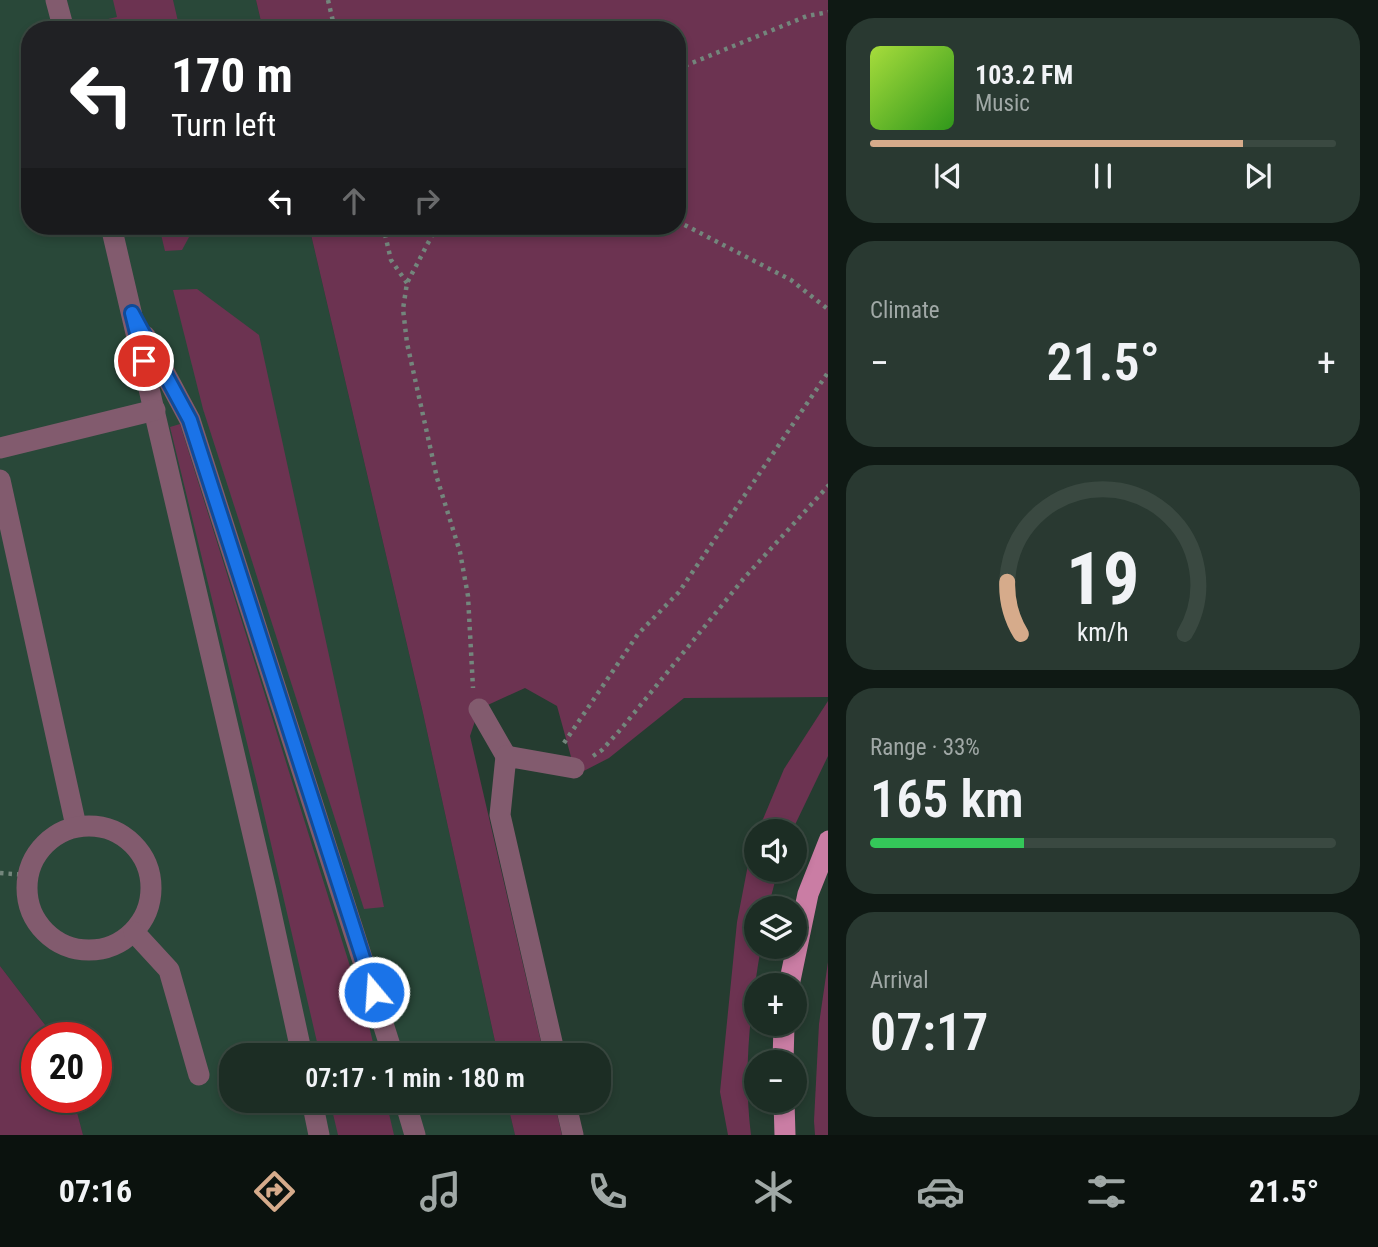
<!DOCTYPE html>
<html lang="en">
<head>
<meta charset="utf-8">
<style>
  body { margin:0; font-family:"Roboto Condensed",sans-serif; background:#293931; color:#f1f3f6; height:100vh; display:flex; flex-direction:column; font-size:26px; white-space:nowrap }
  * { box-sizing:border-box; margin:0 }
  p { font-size:23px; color:#a0a8a6 }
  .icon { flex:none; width:38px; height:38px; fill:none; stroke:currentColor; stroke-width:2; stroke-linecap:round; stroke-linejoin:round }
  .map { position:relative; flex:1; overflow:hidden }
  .details { display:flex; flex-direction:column; gap:18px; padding:18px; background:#0f1914; width:550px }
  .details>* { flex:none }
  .guide { position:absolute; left:21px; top:21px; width:665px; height:214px; border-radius:28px; box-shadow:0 4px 10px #0003,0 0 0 2px #3a4941; background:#202124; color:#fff; overflow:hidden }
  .buttons { position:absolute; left:744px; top:819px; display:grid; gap:14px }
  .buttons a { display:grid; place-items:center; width:63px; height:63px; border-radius:50%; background:#1c2d24; box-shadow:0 4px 10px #0003,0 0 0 2px #3a4941; font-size:35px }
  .speed { position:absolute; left:21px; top:1022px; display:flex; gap:14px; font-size:35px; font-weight:700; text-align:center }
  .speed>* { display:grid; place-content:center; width:91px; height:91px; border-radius:50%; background:#1c2d24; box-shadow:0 4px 10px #0003,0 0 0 2px #3a4941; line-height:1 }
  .speed .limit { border:10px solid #d22; background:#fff; color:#111 }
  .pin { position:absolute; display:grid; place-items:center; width:60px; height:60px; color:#fff; margin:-30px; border:4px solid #fff; border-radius:50%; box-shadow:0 2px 7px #0007 }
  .me { position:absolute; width:77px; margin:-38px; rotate:342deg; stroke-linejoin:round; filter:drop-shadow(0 0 5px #0008) }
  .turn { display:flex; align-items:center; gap:24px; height:147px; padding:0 35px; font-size:32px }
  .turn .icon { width:91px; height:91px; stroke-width:2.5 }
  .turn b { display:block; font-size:49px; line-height:60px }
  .lanes { display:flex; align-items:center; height:66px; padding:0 35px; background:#0003; justify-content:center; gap:35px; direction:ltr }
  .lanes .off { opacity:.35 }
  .big { font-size:52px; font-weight:600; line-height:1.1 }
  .details .card { flex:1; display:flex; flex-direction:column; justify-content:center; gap:10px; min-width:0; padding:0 24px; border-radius:28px; background:#293931 }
  .details .dial { align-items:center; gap:0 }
  .dial svg { height:182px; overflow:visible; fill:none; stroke:#3a4941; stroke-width:7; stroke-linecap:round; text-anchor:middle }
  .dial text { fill:#f1f3f6; stroke:none }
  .song { display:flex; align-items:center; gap:21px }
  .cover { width:84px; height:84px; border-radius:10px; background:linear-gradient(135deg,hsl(80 70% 55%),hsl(110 70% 35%)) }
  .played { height:7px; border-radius:4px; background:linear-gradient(90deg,#d6ab8b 80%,#3a4941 80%) }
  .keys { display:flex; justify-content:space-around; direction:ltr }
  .heat { display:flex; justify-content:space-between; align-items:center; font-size:38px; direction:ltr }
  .charge { height:10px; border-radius:5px; background:linear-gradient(90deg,#34c759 33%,#3a4941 0) }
  .trip { position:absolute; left:219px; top:1043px; width:392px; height:70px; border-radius:28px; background:#1c2d24; box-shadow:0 4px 10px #0003,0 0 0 2px #3a4941; font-weight:600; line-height:70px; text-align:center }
  .dock { display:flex; height:112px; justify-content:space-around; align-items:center; background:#0b120e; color:#a0a8a6 }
  .dock .icon { width:49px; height:49px }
  .dock .current { color:#d6ab8b }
  .dock b { font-size:32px; color:#f1f3f6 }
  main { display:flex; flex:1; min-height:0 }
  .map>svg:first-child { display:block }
  .built { fill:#294839 }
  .green { fill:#6c3351 }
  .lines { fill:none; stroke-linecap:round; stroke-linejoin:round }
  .path { stroke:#73867c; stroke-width:4.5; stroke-dasharray:3.5 5; stroke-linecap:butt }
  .minor { stroke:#825b6e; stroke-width:21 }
  .major { stroke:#ca7da4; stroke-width:21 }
  .route-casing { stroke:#114b97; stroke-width:18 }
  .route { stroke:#1a73e8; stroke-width:12 }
</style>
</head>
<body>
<main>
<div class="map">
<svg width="829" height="1135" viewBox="0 0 829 1135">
  <rect width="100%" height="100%" fill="#253c30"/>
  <!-- built -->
  <polygon class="built" points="0,0 256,0 263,30 30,30 30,226 309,226 423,713 498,1055 231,1055 231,1101 507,1101 515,1135 83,1135 73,1097 96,1097 96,1038 55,1038 0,966"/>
  <!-- green -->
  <g class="green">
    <polygon points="113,0 173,0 180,30 87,30 86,24 117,17"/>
    <polygon points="256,0 828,0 828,697 684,698 609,758 576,775 557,706 525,688 479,709 470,736 544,1055 498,1055 423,713 309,226 677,226 677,30 263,30"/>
    <polygon points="159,226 195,226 182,250 165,251"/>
    <polygon points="197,289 259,335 384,907 364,909 203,409 173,290"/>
    <polygon points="180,424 370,1030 376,1055 320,1055 258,788 170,427"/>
    <polygon points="828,701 828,756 792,831 758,831 784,769"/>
    <path d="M756 835V870H778L768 908H756V947H761C750 1011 743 1070 751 1135H728L720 1092 737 922 752 844Z"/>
    <polygon points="828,962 828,1135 815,1135 814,1121 819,1024"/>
    <polygon points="0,966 55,1038 37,1038 37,1097 73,1097 83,1135 0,1135"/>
    <polygon points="330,1101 386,1101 394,1135 338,1135"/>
    <polygon points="507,1101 554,1101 562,1135 515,1135"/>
  </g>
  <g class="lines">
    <!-- path -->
    <g class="path">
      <polyline points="328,0 335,30"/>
      <polyline points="677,69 807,16 829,12"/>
      <polyline points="677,221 791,280 829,310"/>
      <polyline points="383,226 391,260 407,283"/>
      <polyline points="437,226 407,283 403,309 407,343 437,478 460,552 468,596 473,688"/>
      <polyline points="564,743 638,634 679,592 829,371"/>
      <polyline points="593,756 602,750 621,729 745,577 829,485"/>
      <polyline points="0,873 27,875"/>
    </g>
    <!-- minor -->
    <g class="minor">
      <polyline points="56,0 64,30"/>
      <polyline points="111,226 266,890 302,1055"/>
      <polyline points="145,336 190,420 393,1055"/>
      <polyline points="0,448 155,410"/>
      <polyline points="0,480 76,826"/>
      <polyline points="479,709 506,756"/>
      <circle cx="89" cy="888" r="62"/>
      <polyline points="134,932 169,970 199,1075"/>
      <polyline points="555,1055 500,815 506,756 574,768"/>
      <polyline points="312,1101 319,1135"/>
      <polyline points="405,1101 415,1135"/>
      <polyline points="565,1101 573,1135"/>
    </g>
    <!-- major -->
    <g class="major">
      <polyline points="789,985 808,894 829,841"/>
      <polyline points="783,1062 784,1024"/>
      <polyline points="784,1101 785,1135"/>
    </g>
  </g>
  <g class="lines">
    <defs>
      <polyline id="route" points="144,361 132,313 190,420 374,992"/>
    </defs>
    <!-- route casing -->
    <use href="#route" class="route-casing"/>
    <!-- route -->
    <use href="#route" class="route"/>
  </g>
</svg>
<div class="buttons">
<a><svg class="icon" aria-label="sound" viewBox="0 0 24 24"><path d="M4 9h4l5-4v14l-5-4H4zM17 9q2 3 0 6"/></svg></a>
<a><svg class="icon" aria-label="layers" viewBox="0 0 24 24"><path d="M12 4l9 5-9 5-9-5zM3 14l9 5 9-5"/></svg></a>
<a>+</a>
<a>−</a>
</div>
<div class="speed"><div class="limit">20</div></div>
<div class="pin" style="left:144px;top:361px;background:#d93025"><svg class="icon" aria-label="arrive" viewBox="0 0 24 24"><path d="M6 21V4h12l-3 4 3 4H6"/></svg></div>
<svg class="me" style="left:374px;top:992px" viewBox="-20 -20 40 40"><circle r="17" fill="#1a73e8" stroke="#fff" stroke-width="3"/><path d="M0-11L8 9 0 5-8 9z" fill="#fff"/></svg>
<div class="trip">07:17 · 1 min · 180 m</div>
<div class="guide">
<div class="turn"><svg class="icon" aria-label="left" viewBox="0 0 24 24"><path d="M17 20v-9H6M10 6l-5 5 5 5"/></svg><div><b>170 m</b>Turn left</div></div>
<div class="lanes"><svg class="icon" aria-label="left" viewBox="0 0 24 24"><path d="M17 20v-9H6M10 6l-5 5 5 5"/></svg><svg class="icon off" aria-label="ahead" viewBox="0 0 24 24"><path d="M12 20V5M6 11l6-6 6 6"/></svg><svg class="icon off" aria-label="right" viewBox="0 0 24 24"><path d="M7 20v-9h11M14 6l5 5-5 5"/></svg></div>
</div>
</div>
<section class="details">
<div class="card">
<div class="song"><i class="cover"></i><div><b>103.2 FM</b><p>Music</p></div></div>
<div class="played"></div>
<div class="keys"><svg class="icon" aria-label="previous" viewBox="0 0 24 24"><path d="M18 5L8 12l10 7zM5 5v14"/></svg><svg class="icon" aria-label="pause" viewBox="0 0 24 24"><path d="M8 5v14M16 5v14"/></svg><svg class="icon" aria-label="next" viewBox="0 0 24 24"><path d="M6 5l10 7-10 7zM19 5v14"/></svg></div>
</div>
<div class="card"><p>Climate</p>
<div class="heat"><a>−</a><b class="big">21.5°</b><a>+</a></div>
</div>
<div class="card dial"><svg viewBox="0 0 100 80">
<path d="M14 69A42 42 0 1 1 86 69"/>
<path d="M14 69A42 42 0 0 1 8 46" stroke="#d6ab8b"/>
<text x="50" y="56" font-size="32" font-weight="700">19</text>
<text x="50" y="72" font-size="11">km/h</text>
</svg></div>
<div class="card"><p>Range · 33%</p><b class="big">165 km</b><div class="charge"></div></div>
<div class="card"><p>Arrival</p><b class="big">07:17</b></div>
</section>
</main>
<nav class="dock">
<b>07:16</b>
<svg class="icon current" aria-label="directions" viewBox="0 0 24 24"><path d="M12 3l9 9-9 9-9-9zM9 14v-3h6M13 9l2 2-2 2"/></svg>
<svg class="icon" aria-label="music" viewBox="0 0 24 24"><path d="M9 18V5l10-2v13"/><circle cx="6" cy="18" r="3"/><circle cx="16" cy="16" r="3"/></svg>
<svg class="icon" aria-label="phone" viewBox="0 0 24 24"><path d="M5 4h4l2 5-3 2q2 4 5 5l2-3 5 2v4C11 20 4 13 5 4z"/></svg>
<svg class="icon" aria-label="climate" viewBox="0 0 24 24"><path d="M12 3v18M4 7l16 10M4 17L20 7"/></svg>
<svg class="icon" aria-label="car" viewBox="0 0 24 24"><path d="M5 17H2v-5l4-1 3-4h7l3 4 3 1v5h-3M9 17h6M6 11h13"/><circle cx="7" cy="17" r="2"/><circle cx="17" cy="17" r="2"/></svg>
<svg class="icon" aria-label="filters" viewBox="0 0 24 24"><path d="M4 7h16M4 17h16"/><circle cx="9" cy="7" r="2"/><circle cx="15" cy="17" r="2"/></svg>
<b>21.5°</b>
</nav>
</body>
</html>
